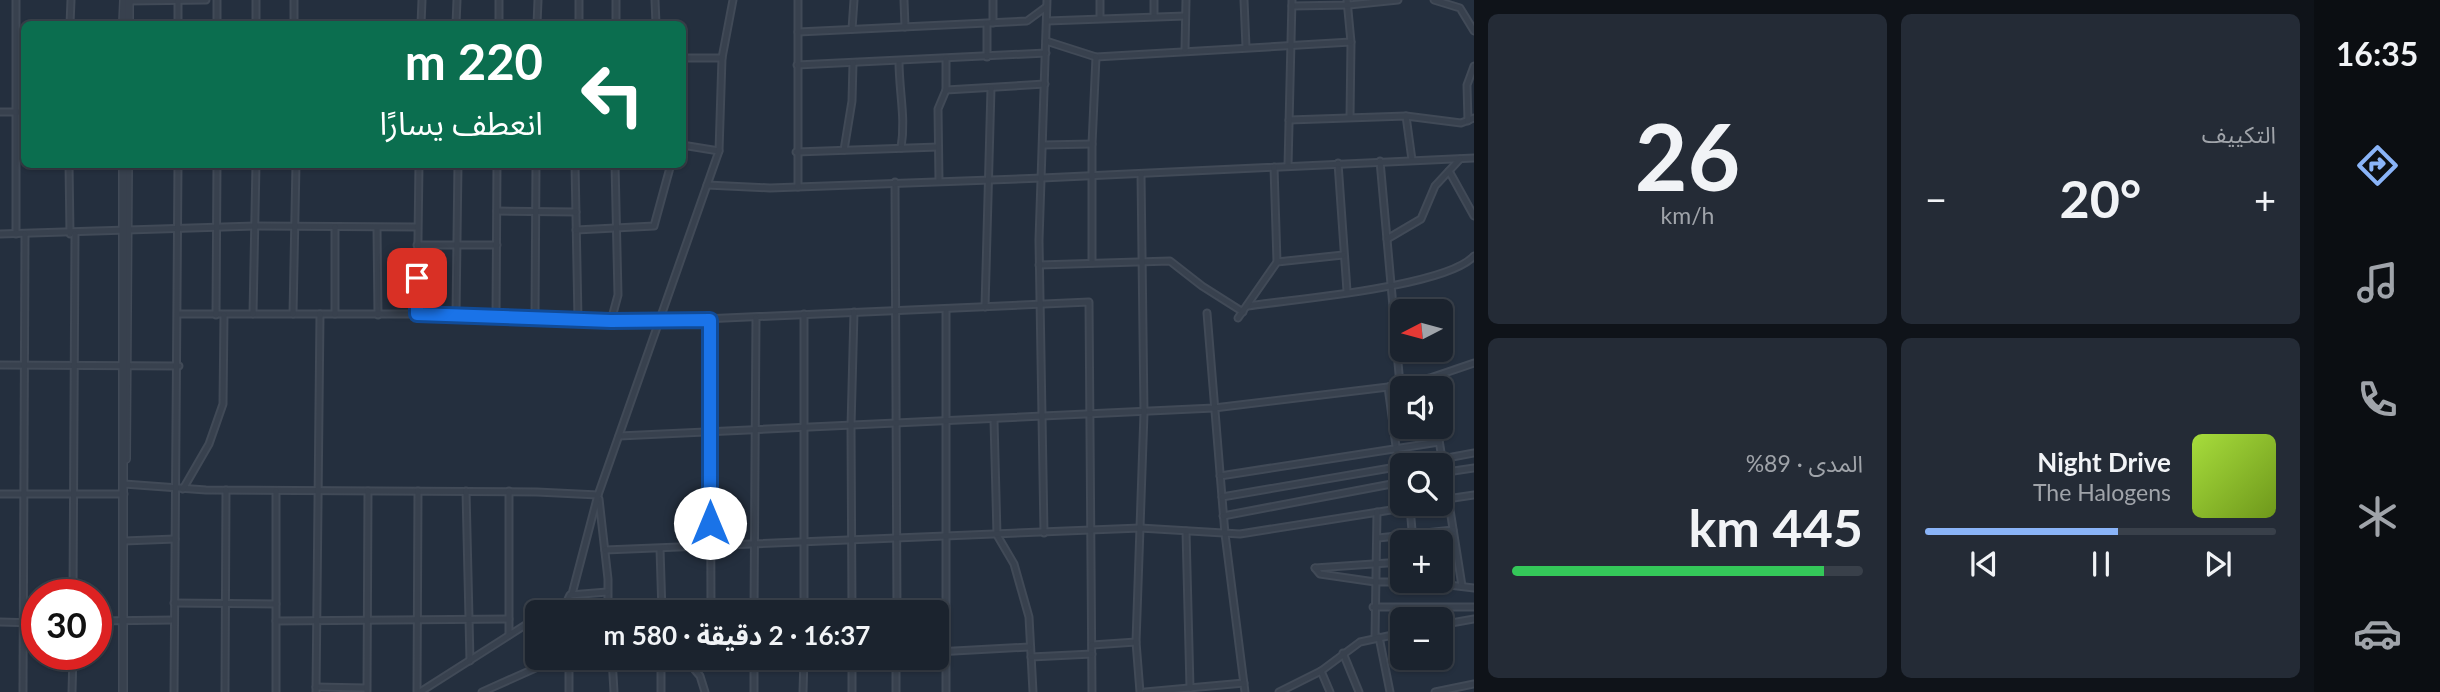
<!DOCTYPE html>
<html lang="ar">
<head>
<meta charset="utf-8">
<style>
  body { margin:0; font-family:Lato,"Noto Sans Arabic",sans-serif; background:#242b36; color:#f1f3f6; direction:rtl; height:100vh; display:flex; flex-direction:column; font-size:26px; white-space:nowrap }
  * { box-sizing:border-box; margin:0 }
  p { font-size:23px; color:#a0a4aa }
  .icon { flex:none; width:38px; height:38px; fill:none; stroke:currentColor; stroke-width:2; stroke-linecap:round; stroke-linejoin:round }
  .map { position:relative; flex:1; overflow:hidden; direction:ltr }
  .drawer { display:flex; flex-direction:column; gap:14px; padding:14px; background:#0f1319; width:840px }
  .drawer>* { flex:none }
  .guide { position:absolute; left:21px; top:21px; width:665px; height:147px; border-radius:10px; box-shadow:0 2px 5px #0004,0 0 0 2px #39404a; direction:rtl; background:#0b6e4f; color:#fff; overflow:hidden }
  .needle { width:46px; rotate:264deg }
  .controls { position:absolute; left:1390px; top:299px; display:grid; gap:14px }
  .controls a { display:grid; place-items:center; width:63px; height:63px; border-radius:10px; background:#1b232e; box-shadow:0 2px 5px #0004,0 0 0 2px #39404a; font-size:35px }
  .speed { position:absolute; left:21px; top:579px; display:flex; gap:14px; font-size:35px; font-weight:700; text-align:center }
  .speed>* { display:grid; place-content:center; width:91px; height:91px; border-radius:50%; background:#1b232e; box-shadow:0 2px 5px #0004,0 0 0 2px #39404a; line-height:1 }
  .speed .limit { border:10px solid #d22; background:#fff; color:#111 }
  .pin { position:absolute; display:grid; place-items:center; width:60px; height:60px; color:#fff; margin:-30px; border-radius:14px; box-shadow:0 4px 10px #0006 }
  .me { position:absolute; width:77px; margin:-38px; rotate:0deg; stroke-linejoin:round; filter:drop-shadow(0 0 5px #0008) }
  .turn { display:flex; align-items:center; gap:24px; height:147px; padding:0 28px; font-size:32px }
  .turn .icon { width:91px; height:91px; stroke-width:2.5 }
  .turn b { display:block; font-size:49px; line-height:60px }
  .big { font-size:52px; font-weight:700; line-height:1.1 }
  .drawer .widget { flex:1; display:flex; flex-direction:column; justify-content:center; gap:10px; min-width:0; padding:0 24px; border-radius:10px; background:#242b36 }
  .drawer .dial { align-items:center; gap:0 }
  .dial b { font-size:91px; line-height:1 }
  .song { display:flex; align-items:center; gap:21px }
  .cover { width:84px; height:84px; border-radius:10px; background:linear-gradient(135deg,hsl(80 70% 55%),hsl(80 70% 35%)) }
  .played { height:7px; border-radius:4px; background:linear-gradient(90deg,#8ab4f8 55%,#39404a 55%) }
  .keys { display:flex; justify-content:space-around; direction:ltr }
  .heat { display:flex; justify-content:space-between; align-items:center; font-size:38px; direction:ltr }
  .charge { height:10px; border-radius:5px; background:linear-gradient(90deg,#34c759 89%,#39404a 0) }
  .drawer .tiles { flex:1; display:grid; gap:14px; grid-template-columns:repeat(2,1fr) }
  .trip { position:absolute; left:525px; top:600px; width:424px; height:70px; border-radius:10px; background:#1b232e; box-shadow:0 2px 5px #0004,0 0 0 2px #39404a; font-weight:700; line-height:70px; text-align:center; direction:rtl }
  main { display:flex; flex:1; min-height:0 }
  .tab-bar { display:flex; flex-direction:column; width:126px; justify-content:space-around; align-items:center; background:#0b0e12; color:#a0a4aa }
  .tab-bar .icon { width:49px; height:49px }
  .tab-bar .current { color:#8ab4f8 }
  .tab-bar b { font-size:32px; color:#f1f3f6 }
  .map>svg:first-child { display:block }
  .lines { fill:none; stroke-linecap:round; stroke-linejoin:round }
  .minor-casing { stroke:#414a57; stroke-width:9 }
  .tertiary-casing { stroke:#414a57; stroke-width:10 }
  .minor { stroke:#38414e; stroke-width:5 }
  .tertiary { stroke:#38414e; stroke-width:7 }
  .route-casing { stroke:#114b97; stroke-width:18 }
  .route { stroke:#1a73e8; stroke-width:12 }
</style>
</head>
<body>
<main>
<nav class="tab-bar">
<b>16:35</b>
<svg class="icon current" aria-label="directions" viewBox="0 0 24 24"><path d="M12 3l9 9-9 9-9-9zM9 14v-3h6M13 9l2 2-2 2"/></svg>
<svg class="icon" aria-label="music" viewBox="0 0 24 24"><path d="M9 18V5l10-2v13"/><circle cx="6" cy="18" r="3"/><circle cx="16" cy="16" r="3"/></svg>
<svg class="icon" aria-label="phone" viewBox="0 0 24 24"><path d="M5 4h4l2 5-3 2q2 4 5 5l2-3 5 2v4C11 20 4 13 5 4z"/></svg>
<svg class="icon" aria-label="climate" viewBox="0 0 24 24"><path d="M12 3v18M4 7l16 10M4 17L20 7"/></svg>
<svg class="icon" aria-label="car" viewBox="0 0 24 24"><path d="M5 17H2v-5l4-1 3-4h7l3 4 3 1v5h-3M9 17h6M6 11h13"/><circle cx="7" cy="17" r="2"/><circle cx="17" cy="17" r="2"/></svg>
</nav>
<section class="drawer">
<div class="tiles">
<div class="widget"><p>التكييف</p>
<div class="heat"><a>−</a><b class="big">20°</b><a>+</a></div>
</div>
<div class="widget dial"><b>26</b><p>km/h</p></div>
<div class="widget">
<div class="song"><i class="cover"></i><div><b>Night Drive</b><p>The Halogens</p></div></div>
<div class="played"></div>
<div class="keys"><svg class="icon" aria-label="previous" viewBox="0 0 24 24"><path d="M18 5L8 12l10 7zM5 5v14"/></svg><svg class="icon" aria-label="pause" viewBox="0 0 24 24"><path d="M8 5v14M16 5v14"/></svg><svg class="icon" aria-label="next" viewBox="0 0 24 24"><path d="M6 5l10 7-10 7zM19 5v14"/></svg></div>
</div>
<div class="widget"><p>المدى · 89%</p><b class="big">445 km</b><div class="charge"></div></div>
</div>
</section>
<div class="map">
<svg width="1474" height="692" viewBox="0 0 1474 692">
  <rect width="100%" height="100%" fill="#242f3e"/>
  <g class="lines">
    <defs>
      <g id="minor">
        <polyline points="16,0 16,234"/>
        <polyline points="217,0 217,24"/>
        <polyline points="256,0 256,24"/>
        <polyline points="294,0 294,24"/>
        <polyline points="579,0 579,24"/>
        <polyline points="616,0 616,24"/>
        <polyline points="655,0 656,24"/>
        <polyline points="904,0 905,27"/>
        <polyline points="993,0 993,23"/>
        <polyline points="1154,0 1154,16"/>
        <polyline points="1244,0 1246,47"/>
        <polyline points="1347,0 1351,42 1350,117"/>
        <polyline points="1434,0 1460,8 1474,31"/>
        <polyline points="129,1 206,0"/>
        <polyline points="178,1 178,24"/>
        <polyline points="1292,6 1349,5 1398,0"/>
        <polyline points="1100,18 1100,0"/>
        <polyline points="1047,21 1185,16"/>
        <polyline points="70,24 71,0"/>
        <polyline points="421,24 422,0"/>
        <polyline points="456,24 457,0"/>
        <polyline points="499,24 499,0"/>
        <polyline points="537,24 538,0"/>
        <polyline points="852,29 854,0"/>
        <polyline points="798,32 1027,21 1046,7"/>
        <polyline points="1046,41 1096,57 1351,42"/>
        <polyline points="1185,50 1186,0"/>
        <polyline points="987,57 987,24"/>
        <polyline points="682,58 722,58"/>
        <path d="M899 61C899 92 906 118 901 148"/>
        <polyline points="797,65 1046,53"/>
        <polyline points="946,90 1045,84"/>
        <polyline points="0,112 24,112"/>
        <polyline points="1406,116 1412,160"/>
        <polyline points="1289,120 1406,116 1461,123 1474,118"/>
        <polyline points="1468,121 1467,85 1474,66"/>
        <polyline points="682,145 719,151"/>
        <polyline points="1043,145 1092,144"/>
        <polyline points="844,150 852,101 853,63"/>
        <polyline points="796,152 938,147"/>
        <polyline points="1380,161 1400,385"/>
        <polyline points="1338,163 1347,291"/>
        <polyline points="69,164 70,234"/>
        <polyline points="575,164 578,319"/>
        <polyline points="1288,166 1292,0"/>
        <polyline points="1449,171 1474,216"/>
        <polyline points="939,181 938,109 946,90 946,59"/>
        <polyline points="895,182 897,612"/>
        <polyline points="707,185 770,188 1042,178 1474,158"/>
        <polyline points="798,187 798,0"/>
        <polyline points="497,211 576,212"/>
        <polyline points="377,228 378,315"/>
        <polyline points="576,230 654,226 671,164"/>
        <polyline points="0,234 255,226 417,227"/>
        <polyline points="1387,239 1421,219 1435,186 1460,159"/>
        <polyline points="417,245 497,245"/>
        <polyline points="1277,262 1343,255"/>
        <polyline points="1092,263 1092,144 1096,57"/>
        <polyline points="1039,265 1170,261 1202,286 1243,312"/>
        <path d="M1248 306C1294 299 1446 287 1474 256"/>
        <polyline points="985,307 991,88"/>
        <polyline points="946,309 946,692"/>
        <polyline points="1207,313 1225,534 1245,692"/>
        <polyline points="178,314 456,314 659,321 1089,302 1092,692"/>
        <polyline points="253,314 256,164"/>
        <polyline points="293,314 296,164"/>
        <polyline points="335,314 335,227"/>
        <polyline points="417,314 419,164"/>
        <polyline points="456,314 458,164"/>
        <polyline points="216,315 217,164"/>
        <polyline points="496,315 497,164"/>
        <polyline points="535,317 536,164"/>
        <polyline points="1238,318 1277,262 1274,167"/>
        <polyline points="710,320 711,612"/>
        <polyline points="611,321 618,295 615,164"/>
        <polyline points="0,365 179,366"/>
        <polyline points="1388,387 1402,491"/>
        <polyline points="994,420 997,535 1014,564 1029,617 1033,692"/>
        <polyline points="1437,427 1462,586"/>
        <polyline points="619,436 1214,408 1388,387 1430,378 1474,363"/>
        <polyline points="1404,466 1474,453"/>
        <polyline points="1440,473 1474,468"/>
        <polyline points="1220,476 1439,442"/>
        <polyline points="124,484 206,490 537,492 598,495"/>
        <polyline points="183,489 209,444 223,404 224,315"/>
        <polyline points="466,491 470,661"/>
        <polyline points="0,494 124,494"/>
        <polyline points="1222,497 1402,466"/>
        <polyline points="599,499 608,579 608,612"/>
        <polyline points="1440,500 1474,495"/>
        <polyline points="1410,507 1423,504"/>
        <polyline points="1223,516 1402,482"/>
        <polyline points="1186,531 1190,688"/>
        <polyline points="1044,533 1039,240 1047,0"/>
        <polyline points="1378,538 1453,530"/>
        <polyline points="124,541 175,539"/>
        <polyline points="660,549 662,612"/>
        <polyline points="605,550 1140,528 1240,534 1410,507 1413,542"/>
        <polyline points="1315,568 1320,574 1375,582 1416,582"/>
        <polyline points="1315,568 1402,562"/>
        <polyline points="1416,581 1474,588"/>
        <polyline points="572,594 598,495 719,151 722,58 733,0"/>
        <polyline points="73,595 75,234"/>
        <polyline points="174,603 276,604"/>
        <polyline points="1373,607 1474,607"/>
        <polyline points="562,612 570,595 607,592"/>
        <polyline points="754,612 756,318"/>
        <polyline points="804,612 804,314"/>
        <polyline points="852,612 851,426 854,312"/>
        <polyline points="96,621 174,620"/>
        <polyline points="276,621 509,619"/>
        <polyline points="0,622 37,623"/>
        <polyline points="1440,625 1474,619"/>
        <polyline points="509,635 509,491"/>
        <polyline points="1379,637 1390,692"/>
        <polyline points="1375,638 1377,512"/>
        <polyline points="1092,645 1136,642"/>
        <polyline points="936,652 1029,647"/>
        <polyline points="1343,653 1359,692"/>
        <polyline points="1031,657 1092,654"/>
        <polyline points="612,658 614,692"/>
        <polyline points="754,658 754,692"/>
        <polyline points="896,658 896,692"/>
        <polyline points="689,663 700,676 705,692"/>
        <polyline points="538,667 544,658"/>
        <polyline points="569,667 569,692"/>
        <polyline points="1321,671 1330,692"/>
        <polyline points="316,687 366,688"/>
        <polyline points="23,692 25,234"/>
        <polyline points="72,692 73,654"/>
        <polyline points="174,692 178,164"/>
        <polyline points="225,692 226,490"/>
        <polyline points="276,692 276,491"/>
        <polyline points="316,692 320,314"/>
        <polyline points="367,692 368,491"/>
        <polyline points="417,692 418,491"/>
        <polyline points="420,692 530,622"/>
        <polyline points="482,692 538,667 806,658"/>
        <polyline points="661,692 661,658"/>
        <polyline points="803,692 804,658"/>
        <polyline points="852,692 852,658"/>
        <polyline points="1140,692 1136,642 1144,413 1141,174"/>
        <polyline points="1145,692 1244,683"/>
        <polyline points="1279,692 1321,671 1360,642 1402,633"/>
        <polyline points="1435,692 1474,684"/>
      </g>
      <g id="tertiary">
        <polyline points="123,24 124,0"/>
        <polyline points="129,24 129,0"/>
        <polyline points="126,459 128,164"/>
        <polyline points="123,692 123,164"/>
      </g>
    </defs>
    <!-- minor casing -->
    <use href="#minor" class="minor-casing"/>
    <!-- tertiary casing -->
    <use href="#tertiary" class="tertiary-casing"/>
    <!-- minor -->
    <use href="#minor" class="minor"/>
    <!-- tertiary -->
    <use href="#tertiary" class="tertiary"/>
  </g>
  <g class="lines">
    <defs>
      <polyline id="route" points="417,278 417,314 611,321 710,320 710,523"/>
    </defs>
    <!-- route casing -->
    <use href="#route" class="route-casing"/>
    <!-- route -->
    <use href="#route" class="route"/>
  </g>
</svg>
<div class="controls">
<a><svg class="needle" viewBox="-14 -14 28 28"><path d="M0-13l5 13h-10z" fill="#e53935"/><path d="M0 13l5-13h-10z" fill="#a0a4aa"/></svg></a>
<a><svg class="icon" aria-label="sound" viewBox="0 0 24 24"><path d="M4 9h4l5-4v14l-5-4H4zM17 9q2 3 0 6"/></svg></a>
<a><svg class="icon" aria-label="search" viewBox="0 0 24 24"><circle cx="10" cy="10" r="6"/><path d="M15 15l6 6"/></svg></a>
<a>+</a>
<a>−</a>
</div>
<div class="speed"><div class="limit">30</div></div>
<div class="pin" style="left:417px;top:278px;background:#d93025"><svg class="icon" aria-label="arrive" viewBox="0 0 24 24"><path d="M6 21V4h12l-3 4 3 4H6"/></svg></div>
<svg class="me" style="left:710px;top:523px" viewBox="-20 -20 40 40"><circle r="19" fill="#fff"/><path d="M0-13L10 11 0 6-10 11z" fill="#1a73e8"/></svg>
<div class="trip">16:37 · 2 دقيقة · 580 m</div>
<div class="guide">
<div class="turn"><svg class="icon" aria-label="left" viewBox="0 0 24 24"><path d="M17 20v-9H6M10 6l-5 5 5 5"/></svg><div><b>220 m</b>انعطف يسارًا</div></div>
</div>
</div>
</main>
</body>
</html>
